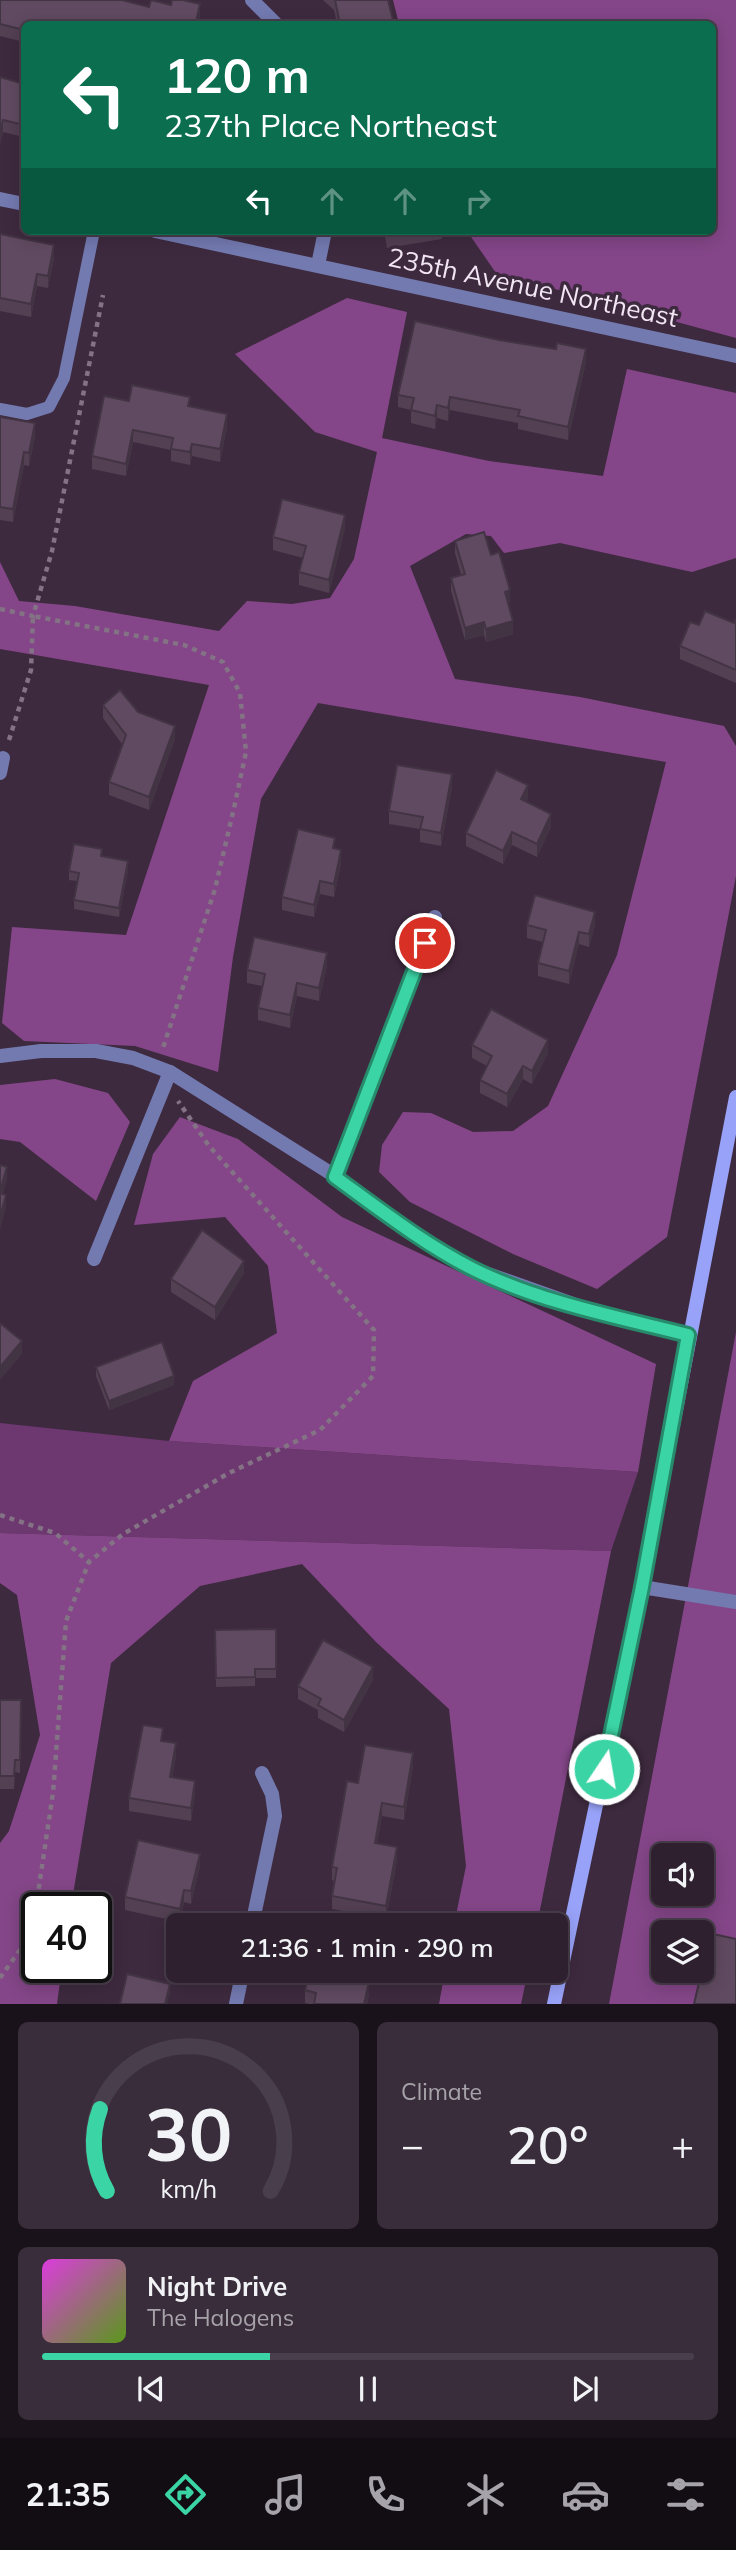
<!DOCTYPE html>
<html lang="en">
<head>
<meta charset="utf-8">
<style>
  body { margin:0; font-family:Mulish,sans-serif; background:#3a2d3b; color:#f1f3f6; height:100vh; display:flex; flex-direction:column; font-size:26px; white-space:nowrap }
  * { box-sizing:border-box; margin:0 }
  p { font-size:23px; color:#a7a3aa }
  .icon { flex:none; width:38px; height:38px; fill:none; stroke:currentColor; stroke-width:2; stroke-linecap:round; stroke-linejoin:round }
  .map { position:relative; height:2004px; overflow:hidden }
  .details { display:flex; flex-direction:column; gap:18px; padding:18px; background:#19121a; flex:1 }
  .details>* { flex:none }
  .hud { position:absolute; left:21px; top:21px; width:695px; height:214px; border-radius:10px; box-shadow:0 4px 18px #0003,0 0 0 2px #493e4b; background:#0b6e4f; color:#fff; overflow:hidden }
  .fabs { position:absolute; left:651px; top:1843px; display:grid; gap:14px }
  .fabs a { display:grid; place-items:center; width:63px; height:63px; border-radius:10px; background:#2e202f; box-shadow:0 4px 18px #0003,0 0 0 2px #493e4b; font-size:35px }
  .speed { position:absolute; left:21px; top:1892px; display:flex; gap:14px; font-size:35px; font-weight:700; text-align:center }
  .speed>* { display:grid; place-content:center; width:91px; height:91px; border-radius:50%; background:#2e202f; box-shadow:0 4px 18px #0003,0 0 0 2px #493e4b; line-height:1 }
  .speed .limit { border:4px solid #111; border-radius:10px; background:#fff; color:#111 }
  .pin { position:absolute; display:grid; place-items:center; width:60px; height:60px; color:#fff; margin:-30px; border:4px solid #fff; border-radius:50%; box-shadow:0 2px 7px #0007 }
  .me { position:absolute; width:77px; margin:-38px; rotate:12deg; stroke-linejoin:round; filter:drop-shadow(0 0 5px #0008) }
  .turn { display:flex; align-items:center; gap:24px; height:147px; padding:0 28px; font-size:32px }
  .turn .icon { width:91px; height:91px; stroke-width:2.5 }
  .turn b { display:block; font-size:49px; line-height:60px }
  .lanes { display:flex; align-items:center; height:66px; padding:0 28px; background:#0003; justify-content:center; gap:35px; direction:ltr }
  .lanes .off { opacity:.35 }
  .big { font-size:52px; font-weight:600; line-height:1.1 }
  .details .widget { flex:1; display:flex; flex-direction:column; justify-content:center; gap:10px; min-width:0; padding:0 24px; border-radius:10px; background:#3a2d3b }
  .details .dial { align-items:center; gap:0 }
  .dial svg { height:182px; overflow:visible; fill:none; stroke:#493e4b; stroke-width:7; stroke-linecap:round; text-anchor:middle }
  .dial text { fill:#f1f3f6; stroke:none }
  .song { display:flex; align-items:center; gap:21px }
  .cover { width:84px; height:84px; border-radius:10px; background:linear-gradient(135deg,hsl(300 70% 55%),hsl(90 70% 35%)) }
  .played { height:7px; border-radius:4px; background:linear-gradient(90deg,#3bd4a4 35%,#493e4b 35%) }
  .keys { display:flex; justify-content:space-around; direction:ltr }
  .heat { display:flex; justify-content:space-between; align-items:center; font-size:38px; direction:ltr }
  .details .tiles { flex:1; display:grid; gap:18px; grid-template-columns:1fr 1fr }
  .widget:last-child { grid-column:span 2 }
  .trip { position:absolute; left:166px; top:1913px; width:402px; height:70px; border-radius:10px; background:#2e202f; box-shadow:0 4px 18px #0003,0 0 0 2px #493e4b; font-weight:600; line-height:70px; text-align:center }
  .dock { display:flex; height:112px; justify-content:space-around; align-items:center; background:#120d13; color:#a7a3aa }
  .dock .icon { width:49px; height:49px }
  .dock .selected { color:#3bd4a4 }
  .dock b { font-size:32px; color:#f1f3f6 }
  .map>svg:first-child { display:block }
  .green { fill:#6d3770 }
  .forest { fill:#844688; fill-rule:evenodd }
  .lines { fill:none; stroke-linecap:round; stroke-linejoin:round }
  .path { stroke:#847285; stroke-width:4.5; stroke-dasharray:5 5; stroke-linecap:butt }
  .lane { stroke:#737ab0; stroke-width:12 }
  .street { stroke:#737ab0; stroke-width:14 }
  .secondary { stroke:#98a2f8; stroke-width:14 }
  .wall { fill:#534053 }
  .shaded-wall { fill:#433444 }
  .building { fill:#604a61; stroke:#433444; stroke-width:2 }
  .route-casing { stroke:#268a6b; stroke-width:18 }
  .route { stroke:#3bd4a4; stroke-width:12 }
  .labels { text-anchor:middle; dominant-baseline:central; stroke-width:7; stroke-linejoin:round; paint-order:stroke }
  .street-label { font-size:26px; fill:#f3e6f4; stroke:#3e2a3f }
</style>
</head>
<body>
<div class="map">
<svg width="736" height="2004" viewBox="0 0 736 2004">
  <rect width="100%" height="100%" fill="#3e2a3f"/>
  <!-- green -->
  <polygon class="green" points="0,1423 169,1441 638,1472 611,1551 0,1533"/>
  <!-- forest -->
  <g class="forest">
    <polygon points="393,0 736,0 736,338 496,273 467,231 712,231 712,24 399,24"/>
    <polygon points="347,298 407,312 382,438 489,461 603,476 627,369 736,393 736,558 692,572 560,543 504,553 491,536 466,534 410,566 455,679 580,697 724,726 736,746 736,876 667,1237 597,1289 513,1254 410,1202 379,1172 382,1145 403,1112 431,1113 473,1132 513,1131 548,1106 617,955 666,762 318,703 261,799 233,957 218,1072 135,1046 24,1041 2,1023 12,927 126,935 209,685 0,649 0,562 19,601 75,606 219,631 247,601 292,604 330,598 354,559 377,452 315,432 235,354"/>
    <polygon points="55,1079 108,1093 130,1122 96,1201 20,1142 0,1139 0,1085"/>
    <polygon points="180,1117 238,1139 342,1217 656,1364 638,1472 169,1441 193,1381 277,1333 268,1266 225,1217 134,1225 153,1154"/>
    <path d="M736 1332V2004H609ZM663 1855H702V1894H663ZM663 1932H702V1970H663Z"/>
    <polygon points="0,1533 611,1551 537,1925 454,1925 466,1866 449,1709 376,1642 302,1564 200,1586 111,1663 71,1907 37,1908 37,1967 62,1967 57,2004 0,2004 0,1843 9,1831 40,1735 17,1595 0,1583"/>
    <polygon points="445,1971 528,1971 521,2004 439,2004"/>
  </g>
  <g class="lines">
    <!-- path -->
    <g class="path">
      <polyline points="0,609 33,616 52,551 103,295"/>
      <polyline points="9,740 31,670 33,616 184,645 223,662 240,693 246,752 234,808 215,889 162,1051"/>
      <polyline points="0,1515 55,1533 89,1562"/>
      <polyline points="0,1978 32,1933 53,1793 66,1621 89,1562 123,1534 229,1473 320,1430 373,1376 374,1330 209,1146 178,1101"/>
    </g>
    <!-- lane -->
    <polyline class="lane" points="0,409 27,414 49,407 64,378 94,231"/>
    <!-- street -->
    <g class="street">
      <polyline points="252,0 276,24"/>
      <polyline points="0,199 24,204"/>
      <polyline points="155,231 736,356"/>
      <polyline points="318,265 325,231"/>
      <polyline points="0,773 3,758"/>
      <polyline points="0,1056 41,1051 96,1051 133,1058 170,1072 335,1176 407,1229 474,1269 579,1306 688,1335"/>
      <polyline points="335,1176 435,917"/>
      <polyline points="94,1259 170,1072"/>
      <polyline points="642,1587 736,1602"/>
      <polyline points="252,1925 275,1816 272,1794 262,1773"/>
      <polyline points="236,2004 243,1970"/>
    </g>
    <!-- secondary -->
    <polyline class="secondary" points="554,2004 642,1587 736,1097"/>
  </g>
  <!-- wall -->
  <g class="wall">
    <polygon points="0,0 149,7 200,16 198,23 24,24 24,42 0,36"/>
    <polygon points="323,0 388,0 394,24 337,24 334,10"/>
    <polygon points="0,77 24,84 24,137 3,132 0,144"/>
    <polygon points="384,231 442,231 442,239 387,248"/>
    <polygon points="0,234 54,258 48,288 37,286 31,317 0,311"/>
    <polygon points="586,362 568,440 518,429 518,423 450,410 448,421 437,418 435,429 411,423 411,410 398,407 398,395"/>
    <polygon points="129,401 190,406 227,427 220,462 192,456 190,465 171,461 171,450 133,442 126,476 92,469 92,456"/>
    <polygon points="0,417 35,436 29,466 24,465 13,522 0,520"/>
    <polygon points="345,528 329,593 299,585 299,572 303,558 273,550 273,537"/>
    <polygon points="455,541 491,555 510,603 508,603 513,634 486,642 484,635 465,640 451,591 451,578 461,575 455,553"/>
    <polygon points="736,619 736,683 680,659 680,646 699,625 734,623"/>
    <polygon points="103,705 138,712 175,739 149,810 109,795 109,782 122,744 103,718"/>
    <polygon points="452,787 441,846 420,842 420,829 389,824 389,811"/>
    <polygon points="528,798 526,802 551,827 537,857 512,845 503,864 466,846 466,833"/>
    <polygon points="335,848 341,863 334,897 320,894 314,917 282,910 282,897"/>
    <polygon points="102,856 128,870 119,917 74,909 74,900 77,881 69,880 69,871"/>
    <polygon points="527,925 595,925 589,947 579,944 569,984 538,976 538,963 543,942 527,938"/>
    <polygon points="327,966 319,1001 297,996 290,1028 258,1020 258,1008 262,986 247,983 247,970"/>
    <polygon points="472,1045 548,1053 532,1084 523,1079 507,1107 480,1093 480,1080 487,1066 472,1058"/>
    <polygon points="244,1273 215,1320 171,1292 171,1279"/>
    <polygon points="96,1367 174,1385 109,1410 96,1376"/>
    <polygon points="276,1629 276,1678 255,1678 255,1686 216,1687 215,1630"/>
    <polygon points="373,1680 344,1732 318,1718 318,1710 298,1699 298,1686"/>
    <polygon points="0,1700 21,1700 20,1773 15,1772 14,1789 0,1789"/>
    <polygon points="163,1741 176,1756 172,1778 195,1794 191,1821 129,1811 129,1798"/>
    <polygon points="413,1766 404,1820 382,1816 377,1843 397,1860 386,1919 332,1909 332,1896 334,1881 332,1880 332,1867 358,1783"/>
    <polygon points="200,1866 191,1904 184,1902 180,1922 125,1910 125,1897"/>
    <polygon points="340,1970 340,1975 369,1994 367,2004 310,2004 305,2003 305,1990"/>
    <polygon points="696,1970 702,1970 699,1982 696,1981"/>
  </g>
  <!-- shaded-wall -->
  <g class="shaded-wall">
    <polygon points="200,4 200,16 198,24 196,24"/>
    <polygon points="3,120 3,132 0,144 0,132"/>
    <polygon points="54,245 54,258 48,288 48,276"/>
    <polygon points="37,274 37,286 31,317 31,304"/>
    <polygon points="586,349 586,362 568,440 568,427"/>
    <polygon points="450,397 450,410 448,421 448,408"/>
    <polygon points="437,405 437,418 435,429 435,416"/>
    <polygon points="227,414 227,427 220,462 220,449"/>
    <polygon points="35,423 35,436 29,466 29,453"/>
    <polygon points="133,430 133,442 126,476 126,464"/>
    <polygon points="192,444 192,456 190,465 190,452"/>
    <polygon points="24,452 24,465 13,522 13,509"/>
    <polygon points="345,515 345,528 329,593 329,580"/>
    <polygon points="510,590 510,603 505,604 505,592"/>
    <polygon points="513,621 513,634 486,642 486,629"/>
    <polygon points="484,622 484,635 465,640 465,628"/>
    <polygon points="175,726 175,739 149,810 149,797"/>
    <polygon points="452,774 452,787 441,846 441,833"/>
    <polygon points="528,785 528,798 521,812 521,799"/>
    <polygon points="551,814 551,827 537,857 537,844"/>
    <polygon points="512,832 512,845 503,864 503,851"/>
    <polygon points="341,850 341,863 334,897 334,884"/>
    <polygon points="128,861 128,870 119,917 119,908"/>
    <polygon points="320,881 320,894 314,917 314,905"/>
    <polygon points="595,912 595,925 589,947 589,934"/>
    <polygon points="579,932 579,944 569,984 569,971"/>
    <polygon points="327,953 327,966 319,1001 319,988"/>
    <polygon points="297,983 297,996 290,1028 290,1015"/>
    <polygon points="548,1040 548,1053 532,1084 532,1071"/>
    <polygon points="523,1066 523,1079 507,1107 507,1094"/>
    <polygon points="7,1167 7,1180 0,1204 0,1191"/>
    <polygon points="6,1195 6,1208 0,1230 0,1217"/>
    <polygon points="244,1261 244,1273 215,1320 215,1307"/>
    <polygon points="22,1341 22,1354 0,1380 0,1367"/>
    <polygon points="174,1376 174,1385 109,1410 109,1401"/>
    <polygon points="373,1667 373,1680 344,1732 344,1720"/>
    <polygon points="176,1743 176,1756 170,1790 170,1777"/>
    <polygon points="413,1753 413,1766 404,1820 404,1807"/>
    <polygon points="195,1781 195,1794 191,1821 191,1808"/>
    <polygon points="382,1803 382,1816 375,1856 375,1843"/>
    <polygon points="397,1847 397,1860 386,1919 386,1906"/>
    <polygon points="200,1854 200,1866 191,1904 191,1891"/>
    <polygon points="184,1890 184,1902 180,1922 180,1909"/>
    <polygon points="369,1982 369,1994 367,2004 364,2004"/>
    <polygon points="170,1984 170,1993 167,2004 165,2004"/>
  </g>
  <!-- building -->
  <g class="building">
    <polygon points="0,0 122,0 149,7 151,0 171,5 172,0 183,0 200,4 196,22 208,24 24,24 24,30 0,24"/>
    <polygon points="335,0 388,0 394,24 340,24"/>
    <polygon points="0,77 24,84 24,125 3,120 0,132"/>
    <polygon points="386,231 412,231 387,235"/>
    <polygon points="0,234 54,245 48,276 37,274 31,304 0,298"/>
    <polygon points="415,321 499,340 556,349 557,343 586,349 568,427 518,416 520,410 450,397 448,408 437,405 435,416 411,410 414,398 398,395"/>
    <polygon points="132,385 190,397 188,406 227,414 220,449 192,444 190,452 171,449 173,438 133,430 126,464 92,456 104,396 129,401"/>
    <polygon points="0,417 35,423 29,453 24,452 13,509 0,507"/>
    <polygon points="282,499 345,515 329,580 299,572 306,546 273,537"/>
    <polygon points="484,532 491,555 499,552 510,590 505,592 513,621 486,629 484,622 465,628 451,578 465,574 455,541"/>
    <polygon points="705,611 734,623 736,619 736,670 680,646 690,622 699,625"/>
    <polygon points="120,690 138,712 175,726 149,797 109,782 126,735 103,705"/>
    <polygon points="397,765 452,774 441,833 420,829 423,817 389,811"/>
    <polygon points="496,770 528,785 521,799 551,814 537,844 512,832 503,851 466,833"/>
    <polygon points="298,829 335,838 333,848 341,850 334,884 320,881 314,905 282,897"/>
    <polygon points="74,844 102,849 101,856 128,861 119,908 74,900 79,873 69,871"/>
    <polygon points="535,895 595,912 589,934 579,932 569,971 538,963 546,930 527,925"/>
    <polygon points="254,937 327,953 319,988 297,983 290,1015 258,1008 265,974 247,970"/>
    <polygon points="491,1009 548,1040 532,1071 523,1066 507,1094 480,1080 492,1056 472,1045"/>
    <polygon points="0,1165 7,1167 0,1191"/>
    <polygon points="0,1193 6,1195 0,1217"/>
    <polygon points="202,1230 244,1261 215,1307 171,1279"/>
    <polygon points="0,1323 22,1341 0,1367"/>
    <polygon points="162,1342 174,1376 109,1401 96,1367"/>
    <polygon points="276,1629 276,1669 255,1669 255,1677 216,1678 215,1630"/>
    <polygon points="323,1640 373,1667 344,1720 318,1705 321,1699 298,1686"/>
    <polygon points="0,1700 21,1700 20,1760 15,1760 14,1776 0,1776"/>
    <polygon points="143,1725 163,1728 161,1741 176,1743 170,1777 195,1781 191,1808 129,1798"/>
    <polygon points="365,1745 413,1753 404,1807 382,1803 375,1843 397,1847 386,1906 332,1896 337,1868 332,1867 347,1781 358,1783"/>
    <polygon points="138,1840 200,1854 191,1891 184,1890 180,1909 125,1897"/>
    <polygon points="704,1932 736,1939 736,2004 694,2004 702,1970 702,1943"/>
    <polygon points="310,1970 339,1970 338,1974 369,1982 364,2004 314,2004 316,1993 305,1990"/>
    <polygon points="127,1974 170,1984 165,2004 120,2004"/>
  </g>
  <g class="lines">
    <defs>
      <path id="route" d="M425 943 335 1177C379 1209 424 1244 473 1269 539 1302 617 1317 688 1335L642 1587 604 1769"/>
    </defs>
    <!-- route casing -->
    <use href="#route" class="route-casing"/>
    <!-- route -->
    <use href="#route" class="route"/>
  </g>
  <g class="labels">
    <!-- street labels -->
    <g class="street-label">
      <text transform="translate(533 287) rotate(12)">235th Avenue Northeast</text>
    </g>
  </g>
</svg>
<div class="fabs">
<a><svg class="icon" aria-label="sound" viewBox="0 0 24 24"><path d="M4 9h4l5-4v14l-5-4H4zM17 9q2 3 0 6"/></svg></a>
<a><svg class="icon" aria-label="layers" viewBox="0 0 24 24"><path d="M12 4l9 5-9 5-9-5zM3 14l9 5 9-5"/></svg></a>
</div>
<div class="speed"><div class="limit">40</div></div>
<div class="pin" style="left:425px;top:943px;background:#d93025"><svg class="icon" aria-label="arrive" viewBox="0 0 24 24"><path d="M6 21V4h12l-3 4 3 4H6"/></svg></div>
<svg class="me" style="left:604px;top:1769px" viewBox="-20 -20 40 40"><circle r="17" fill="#3bd4a4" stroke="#fff" stroke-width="3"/><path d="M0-11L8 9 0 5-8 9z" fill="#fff"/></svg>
<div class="trip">21:36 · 1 min · 290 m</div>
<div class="hud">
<div class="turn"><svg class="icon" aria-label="left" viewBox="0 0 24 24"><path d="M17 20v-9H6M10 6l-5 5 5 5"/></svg><div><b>120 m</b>237th Place Northeast</div></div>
<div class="lanes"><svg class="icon" aria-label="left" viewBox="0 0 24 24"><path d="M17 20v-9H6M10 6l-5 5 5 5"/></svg><svg class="icon off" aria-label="ahead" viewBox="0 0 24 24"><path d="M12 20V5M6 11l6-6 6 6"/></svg><svg class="icon off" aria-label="ahead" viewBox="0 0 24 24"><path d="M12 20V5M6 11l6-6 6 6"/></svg><svg class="icon off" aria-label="right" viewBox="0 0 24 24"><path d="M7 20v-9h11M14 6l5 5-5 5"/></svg></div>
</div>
</div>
<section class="details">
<div class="tiles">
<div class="widget dial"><svg viewBox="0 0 100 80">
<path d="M14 69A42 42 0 1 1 86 69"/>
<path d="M14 69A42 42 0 0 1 11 33" stroke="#3bd4a4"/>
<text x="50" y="56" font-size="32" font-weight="700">30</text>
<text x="50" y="72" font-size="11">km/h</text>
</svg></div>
<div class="widget"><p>Climate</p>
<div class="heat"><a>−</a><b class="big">20°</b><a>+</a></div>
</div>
<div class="widget">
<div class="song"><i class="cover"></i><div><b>Night Drive</b><p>The Halogens</p></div></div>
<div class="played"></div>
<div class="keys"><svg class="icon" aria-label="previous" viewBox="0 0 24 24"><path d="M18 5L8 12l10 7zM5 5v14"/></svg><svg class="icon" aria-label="pause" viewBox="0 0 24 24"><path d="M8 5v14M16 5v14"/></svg><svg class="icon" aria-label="next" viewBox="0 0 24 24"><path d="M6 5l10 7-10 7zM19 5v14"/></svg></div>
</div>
</div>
</section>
<nav class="dock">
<b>21:35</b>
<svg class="icon selected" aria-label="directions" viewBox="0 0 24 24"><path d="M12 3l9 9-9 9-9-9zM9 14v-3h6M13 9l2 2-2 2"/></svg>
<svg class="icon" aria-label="music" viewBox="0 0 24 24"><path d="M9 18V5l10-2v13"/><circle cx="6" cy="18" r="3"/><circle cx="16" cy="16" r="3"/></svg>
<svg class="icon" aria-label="phone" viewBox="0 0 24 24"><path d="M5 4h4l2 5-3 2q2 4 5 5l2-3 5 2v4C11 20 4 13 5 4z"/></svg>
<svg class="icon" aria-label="climate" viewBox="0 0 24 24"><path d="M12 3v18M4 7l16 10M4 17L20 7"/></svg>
<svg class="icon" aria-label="car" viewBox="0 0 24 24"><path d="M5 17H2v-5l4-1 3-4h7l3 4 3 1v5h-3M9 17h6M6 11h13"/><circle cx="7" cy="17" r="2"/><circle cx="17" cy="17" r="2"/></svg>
<svg class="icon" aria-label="filters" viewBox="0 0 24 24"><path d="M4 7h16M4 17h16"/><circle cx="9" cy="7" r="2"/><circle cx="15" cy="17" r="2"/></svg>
</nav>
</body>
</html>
